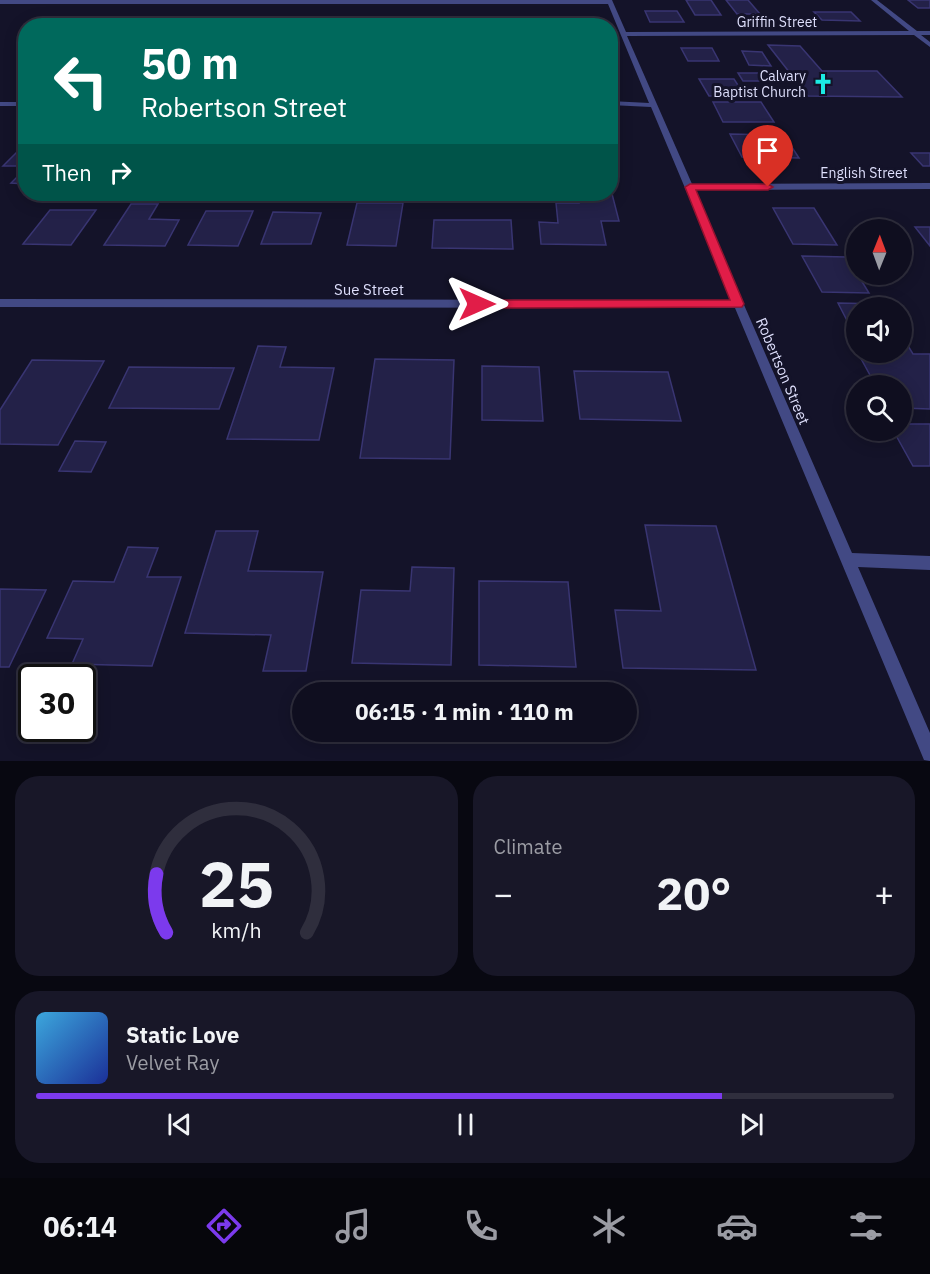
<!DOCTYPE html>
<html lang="en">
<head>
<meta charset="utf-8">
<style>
  body { margin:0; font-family:"IBM Plex Sans",sans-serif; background:#181728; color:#f1f3f6; height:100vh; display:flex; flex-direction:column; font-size:22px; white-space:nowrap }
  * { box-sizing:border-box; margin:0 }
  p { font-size:20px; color:#9b9ca4 }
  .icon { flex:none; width:33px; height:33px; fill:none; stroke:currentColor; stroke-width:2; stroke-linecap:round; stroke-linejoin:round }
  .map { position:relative; height:761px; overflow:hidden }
  .side { display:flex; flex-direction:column; gap:15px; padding:15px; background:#080811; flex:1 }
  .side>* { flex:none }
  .banner { position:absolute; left:18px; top:18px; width:600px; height:183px; border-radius:24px; box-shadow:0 3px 15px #0003,0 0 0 2px #2f2e3d; background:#00695c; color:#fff; overflow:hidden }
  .needle { width:39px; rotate:1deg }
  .fabs { position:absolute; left:846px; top:219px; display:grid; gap:12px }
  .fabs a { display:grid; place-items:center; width:66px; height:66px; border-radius:50%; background:#0f0e1f; box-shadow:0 3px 15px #0003,0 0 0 2px #2f2e3d; font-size:30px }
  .speed { position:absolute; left:18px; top:664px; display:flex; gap:12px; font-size:30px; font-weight:700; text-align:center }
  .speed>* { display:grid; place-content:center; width:78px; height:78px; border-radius:50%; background:#0f0e1f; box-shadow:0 3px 15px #0003,0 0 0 2px #2f2e3d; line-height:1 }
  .speed .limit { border:3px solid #111; border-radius:9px; background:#fff; color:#111 }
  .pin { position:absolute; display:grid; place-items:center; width:51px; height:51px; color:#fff; margin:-62px -26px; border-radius:50% 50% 50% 0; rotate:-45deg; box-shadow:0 0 6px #0007 }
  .pin .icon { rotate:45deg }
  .me { position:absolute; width:66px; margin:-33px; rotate:90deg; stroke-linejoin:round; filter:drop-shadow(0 0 4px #0008) }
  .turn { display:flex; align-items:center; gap:21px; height:126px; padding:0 24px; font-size:27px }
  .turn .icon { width:78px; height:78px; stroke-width:2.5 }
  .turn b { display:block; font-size:42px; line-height:51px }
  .then { display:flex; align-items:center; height:57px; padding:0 24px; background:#0003; gap:12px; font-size:22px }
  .big { font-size:45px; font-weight:700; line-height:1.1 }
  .side .tile { flex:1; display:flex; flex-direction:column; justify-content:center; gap:9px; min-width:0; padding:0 21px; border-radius:24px; background:#181728 }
  .side .dial { align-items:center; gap:0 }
  .dial svg { height:156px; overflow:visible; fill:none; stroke:#2f2e3d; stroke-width:7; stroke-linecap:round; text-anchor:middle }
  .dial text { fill:#f1f3f6; stroke:none }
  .song { display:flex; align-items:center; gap:18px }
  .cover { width:72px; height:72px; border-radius:9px; background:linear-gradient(135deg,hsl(200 70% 55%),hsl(230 70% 35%)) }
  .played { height:6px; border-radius:3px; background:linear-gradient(90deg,#7c3aed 80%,#2f2e3d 80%) }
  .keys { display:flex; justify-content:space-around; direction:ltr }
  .heat { display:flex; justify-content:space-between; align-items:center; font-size:33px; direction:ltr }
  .side .tiles { flex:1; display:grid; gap:15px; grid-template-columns:1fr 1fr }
  .tile:last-child { grid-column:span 2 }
  .trip { position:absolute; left:292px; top:682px; width:345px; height:60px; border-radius:30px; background:#0f0e1f; box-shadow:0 3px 15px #0003,0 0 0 2px #2f2e3d; font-weight:700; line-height:60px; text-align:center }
  .tabs { display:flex; height:96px; justify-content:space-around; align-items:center; background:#06060c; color:#9b9ca4 }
  .tabs .icon { width:42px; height:42px }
  .tabs .active { color:#7c3aed }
  .tabs b { font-size:27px; color:#f1f3f6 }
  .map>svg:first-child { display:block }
  .building { fill:#232148; stroke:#393572; stroke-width:1.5 }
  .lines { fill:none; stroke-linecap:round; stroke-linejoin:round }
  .street { fill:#424984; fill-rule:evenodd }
  .route { fill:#e11d48; stroke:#92132f; stroke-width:1.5 }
  .labels { text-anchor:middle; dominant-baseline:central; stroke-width:6; stroke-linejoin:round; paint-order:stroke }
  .far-street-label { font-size:14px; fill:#dedffc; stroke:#141329 }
  .far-poi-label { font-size:14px; fill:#dedffc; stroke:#141329; text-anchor:end }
  .street-label { font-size:15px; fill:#dedffc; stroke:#141329 }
</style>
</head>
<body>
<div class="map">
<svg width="930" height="761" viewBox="0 0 930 761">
  <rect width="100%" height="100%" fill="#141329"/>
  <!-- building -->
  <g class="building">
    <polygon points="686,0 711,0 721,15 695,15"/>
    <polygon points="726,0 748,0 760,14 737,14"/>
    <polygon points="908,0 930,0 930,8 918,8"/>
    <polygon points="645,11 677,11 684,22 650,22"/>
    <polygon points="814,12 851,12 860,21 822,20"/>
    <polygon points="469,17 504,17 505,26 468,26"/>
    <polygon points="51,18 82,19 74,26 43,26"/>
    <polygon points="111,19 136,19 130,26 89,26 104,25"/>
    <polygon points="181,19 210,19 205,26 176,26"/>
    <polygon points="242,19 285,19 282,26 221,26 223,23 239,23"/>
    <polygon points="305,19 364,19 362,26 301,26"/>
    <polygon points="536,19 565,19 567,26 537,26"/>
    <polygon points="381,20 409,20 408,26 380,26"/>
    <polygon points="428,20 460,20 460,26 427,26"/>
    <polygon points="768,45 800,46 822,71 877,71 902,97 808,96"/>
    <polygon points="681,48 712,48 719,61 688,61"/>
    <polygon points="742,51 762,52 771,66 749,65"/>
    <polygon points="738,73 776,73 782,81 743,81"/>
    <polygon points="699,79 734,79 745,96 709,96"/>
    <polygon points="713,102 761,102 774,122 723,122"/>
    <polygon points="730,134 784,135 799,158 742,157"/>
    <polygon points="26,143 26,166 3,166"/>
    <polygon points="911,153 930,153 930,166 923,166"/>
    <polygon points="26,168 26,184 11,183"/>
    <polygon points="611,190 619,221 601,221 606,245 541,244 539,222 558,223 556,203 579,203 578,194 610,194"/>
    <polygon points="357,203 403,203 396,246 347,245"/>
    <polygon points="131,204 158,204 149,219 179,220 165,246 104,245"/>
    <polygon points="773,208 814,208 837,245 793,244"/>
    <polygon points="50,210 96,210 71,245 23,244"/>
    <polygon points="206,211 253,211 238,246 188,245"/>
    <polygon points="273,212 321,213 311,244 261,244"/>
    <polygon points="434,220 511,220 513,249 432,248"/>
    <polygon points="915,227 930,227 930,246"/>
    <polygon points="802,256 847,257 869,293 822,292"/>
    <polygon points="838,303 882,304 884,308 856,308 856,338"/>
    <polygon points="902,336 913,354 930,354 930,409 902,408 902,386 876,386 859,355 866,355 865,352 902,352"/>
    <polygon points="258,346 286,347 280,367 334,368 319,440 227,439"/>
    <polygon points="375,359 454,360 450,459 360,458"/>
    <polygon points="32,360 104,361 58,445 0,444 0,410"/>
    <polygon points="482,366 539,367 543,421 482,420"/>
    <polygon points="129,367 234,368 219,409 109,408"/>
    <polygon points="574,371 668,372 681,421 580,419"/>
    <polygon points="902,424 930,424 930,466 913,466 893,430 902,430"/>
    <polygon points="75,441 106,442 91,472 59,471"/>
    <polygon points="645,525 716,526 756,670 623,668 615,610 661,611"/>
    <polygon points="216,531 258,531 248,571 323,572 306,671 263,671 271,635 185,633"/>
    <polygon points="128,547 158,548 147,577 181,577 152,666 72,664 83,639 47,638 73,581 114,582"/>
    <polygon points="412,567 454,568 451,665 352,663 361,590 410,591"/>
    <polygon points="479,581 568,582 576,667 479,665"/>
    <polygon points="0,589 46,590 9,667 0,667"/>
  </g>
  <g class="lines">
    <!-- street -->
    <g class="street">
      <polygon points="0,0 612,0 626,32 909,31 871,0 877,0 917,31 930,31 930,35 921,35 930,42 930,47 914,35 627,36 692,184 930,183 930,189 694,190 852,553 930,556 930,570 858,567 930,733 930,761 924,760 735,308 0,307 0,299 732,300 651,107 610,105 610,101 649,103 608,4 0,4"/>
      <rect x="0" y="102" width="26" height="4"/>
    </g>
  </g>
  <!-- route -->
  <polygon class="route" points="690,184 768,184 773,187 768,190 696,190 744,304 742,307 477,308 471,304 477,300 730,300 685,187"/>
  <!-- icons -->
  <defs>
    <symbol id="church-bare" viewBox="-9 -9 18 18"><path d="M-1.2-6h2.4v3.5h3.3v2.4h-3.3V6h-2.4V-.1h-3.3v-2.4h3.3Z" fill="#1bebe3" stroke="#141329" stroke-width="2.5" paint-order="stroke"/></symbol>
  </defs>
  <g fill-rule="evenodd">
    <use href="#church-bare" x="808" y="69" width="30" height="30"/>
  </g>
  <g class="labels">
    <!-- far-street labels -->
    <g class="far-street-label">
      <text x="777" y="22">Griffin Street</text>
      <text x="864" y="173">English Street</text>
    </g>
    <!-- far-poi labels -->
    <g class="far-poi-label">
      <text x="806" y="76">Calvary<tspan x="806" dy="16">Baptist Church</tspan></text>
    </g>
    <!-- street labels -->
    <g class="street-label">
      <text x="369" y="289">Sue Street</text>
      <text transform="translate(783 371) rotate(67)">Robertson Street</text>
    </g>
  </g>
</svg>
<div class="fabs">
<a><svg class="needle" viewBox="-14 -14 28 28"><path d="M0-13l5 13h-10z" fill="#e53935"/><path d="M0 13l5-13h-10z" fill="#9b9ca4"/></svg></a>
<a><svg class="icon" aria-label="sound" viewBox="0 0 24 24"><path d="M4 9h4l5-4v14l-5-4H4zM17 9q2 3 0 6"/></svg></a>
<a><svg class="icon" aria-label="search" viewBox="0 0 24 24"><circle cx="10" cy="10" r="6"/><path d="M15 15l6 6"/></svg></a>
</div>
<div class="speed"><div class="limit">30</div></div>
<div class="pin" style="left:768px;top:187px;background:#d93025"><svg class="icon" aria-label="arrive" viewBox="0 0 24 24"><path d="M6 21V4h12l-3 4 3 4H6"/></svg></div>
<svg class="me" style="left:477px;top:304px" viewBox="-20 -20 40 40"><path d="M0-17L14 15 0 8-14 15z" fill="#e11d48" stroke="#fff" stroke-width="4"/></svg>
<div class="trip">06:15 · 1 min · 110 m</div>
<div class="banner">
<div class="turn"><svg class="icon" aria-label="left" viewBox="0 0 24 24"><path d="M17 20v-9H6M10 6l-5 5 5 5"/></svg><div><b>50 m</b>Robertson Street</div></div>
<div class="then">Then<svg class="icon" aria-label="right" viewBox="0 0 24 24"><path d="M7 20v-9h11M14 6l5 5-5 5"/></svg></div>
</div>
</div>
<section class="side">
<div class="tiles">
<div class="tile dial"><svg viewBox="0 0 100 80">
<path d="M14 69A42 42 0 1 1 86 69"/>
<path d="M14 69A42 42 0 0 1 9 39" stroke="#7c3aed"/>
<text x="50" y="56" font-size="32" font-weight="700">25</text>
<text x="50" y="72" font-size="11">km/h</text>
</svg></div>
<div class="tile"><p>Climate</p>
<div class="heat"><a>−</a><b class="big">20°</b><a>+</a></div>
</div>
<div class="tile">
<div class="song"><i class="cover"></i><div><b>Static Love</b><p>Velvet Ray</p></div></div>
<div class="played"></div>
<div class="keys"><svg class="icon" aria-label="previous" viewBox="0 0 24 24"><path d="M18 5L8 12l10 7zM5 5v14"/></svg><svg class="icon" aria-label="pause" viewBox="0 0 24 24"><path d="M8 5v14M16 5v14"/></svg><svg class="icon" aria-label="next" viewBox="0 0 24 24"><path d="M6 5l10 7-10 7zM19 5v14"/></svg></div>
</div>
</div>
</section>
<nav class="tabs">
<b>06:14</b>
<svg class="icon active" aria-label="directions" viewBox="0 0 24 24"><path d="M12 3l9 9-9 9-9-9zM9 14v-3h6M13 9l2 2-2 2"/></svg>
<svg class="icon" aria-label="music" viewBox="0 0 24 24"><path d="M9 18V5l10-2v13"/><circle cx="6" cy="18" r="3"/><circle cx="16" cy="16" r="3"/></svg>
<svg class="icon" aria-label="phone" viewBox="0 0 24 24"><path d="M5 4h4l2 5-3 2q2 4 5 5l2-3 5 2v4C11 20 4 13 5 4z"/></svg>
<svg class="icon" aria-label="climate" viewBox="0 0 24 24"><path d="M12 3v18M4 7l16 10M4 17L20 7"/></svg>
<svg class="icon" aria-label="car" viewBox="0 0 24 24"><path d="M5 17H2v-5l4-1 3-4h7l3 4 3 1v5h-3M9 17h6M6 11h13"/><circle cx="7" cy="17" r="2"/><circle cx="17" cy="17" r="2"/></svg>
<svg class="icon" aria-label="filters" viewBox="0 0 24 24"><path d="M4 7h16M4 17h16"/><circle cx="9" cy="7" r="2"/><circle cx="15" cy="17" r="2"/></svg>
</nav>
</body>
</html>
